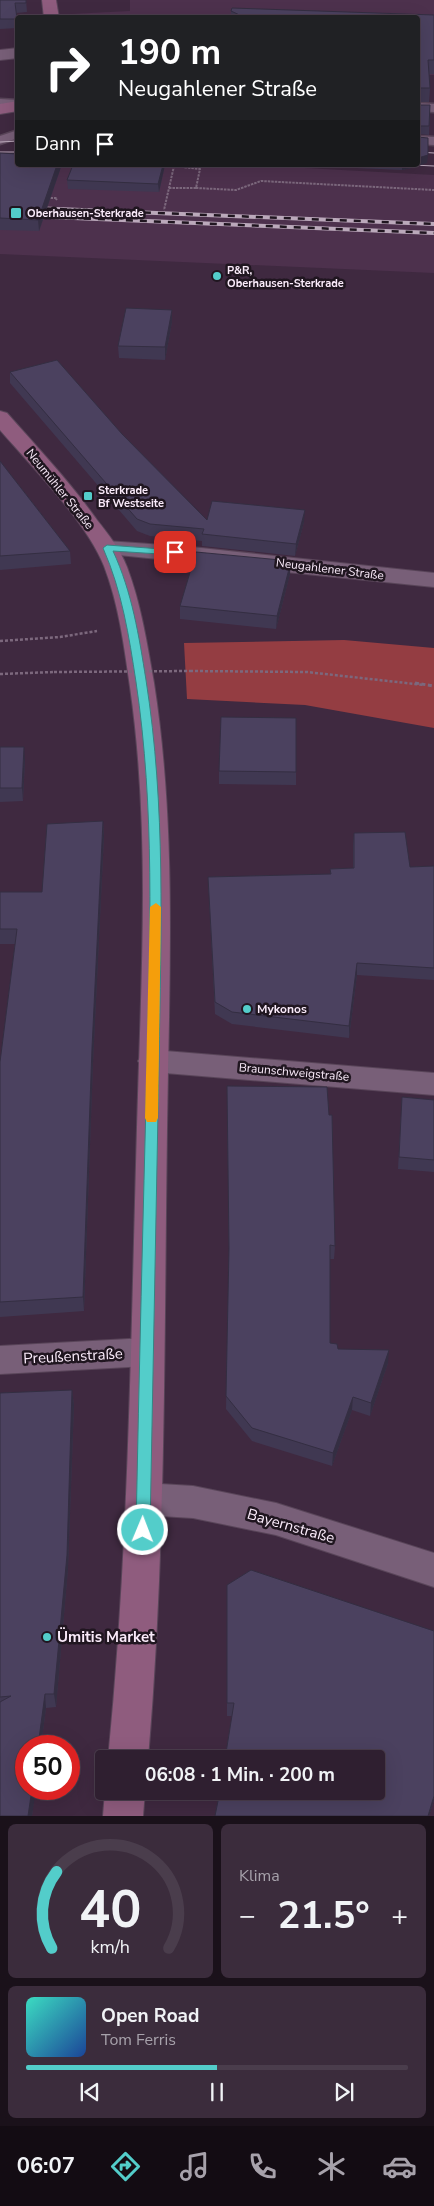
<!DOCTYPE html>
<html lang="de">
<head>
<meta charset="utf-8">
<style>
  body { margin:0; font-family:"Nunito Sans",sans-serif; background:#3b2c3c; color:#f1f3f6; height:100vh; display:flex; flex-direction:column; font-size:19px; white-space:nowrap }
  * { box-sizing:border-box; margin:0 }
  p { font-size:16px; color:#a7a2ab }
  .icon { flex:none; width:28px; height:28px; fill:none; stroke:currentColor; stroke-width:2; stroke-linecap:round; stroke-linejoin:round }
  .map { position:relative; height:1816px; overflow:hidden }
  .drawer { display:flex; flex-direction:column; gap:8px; padding:8px; background:#1a111a; flex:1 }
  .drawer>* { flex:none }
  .hud { position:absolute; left:15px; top:15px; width:405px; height:152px; border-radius:5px; box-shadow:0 5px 20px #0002,0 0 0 1px #4a3d4c; background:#202124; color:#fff; overflow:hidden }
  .speed { position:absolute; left:15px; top:1735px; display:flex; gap:10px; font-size:25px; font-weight:700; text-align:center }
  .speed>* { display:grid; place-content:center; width:65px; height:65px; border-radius:50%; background:#2f1f30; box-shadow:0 5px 20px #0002,0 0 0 1px #4a3d4c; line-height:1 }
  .speed .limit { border:8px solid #d22; background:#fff; color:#111 }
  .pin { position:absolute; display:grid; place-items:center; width:42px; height:42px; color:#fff; margin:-21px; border-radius:10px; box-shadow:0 2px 8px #0006 }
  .me { position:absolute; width:55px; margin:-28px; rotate:1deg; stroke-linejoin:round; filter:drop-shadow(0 0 4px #0008) }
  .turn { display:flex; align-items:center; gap:18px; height:105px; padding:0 20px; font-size:22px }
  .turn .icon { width:65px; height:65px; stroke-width:2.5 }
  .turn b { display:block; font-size:35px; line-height:42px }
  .then { display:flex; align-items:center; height:48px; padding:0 20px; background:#0003; gap:10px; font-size:19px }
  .big { font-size:38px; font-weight:700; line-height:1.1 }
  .drawer .widget { flex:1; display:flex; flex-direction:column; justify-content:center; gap:8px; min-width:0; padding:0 18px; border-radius:8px; background:#3b2c3c }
  .drawer .dial { align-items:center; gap:0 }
  .dial svg { height:130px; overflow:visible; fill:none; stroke:#4a3d4c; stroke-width:7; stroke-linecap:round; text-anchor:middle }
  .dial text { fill:#f1f3f6; stroke:none }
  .song { display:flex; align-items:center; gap:15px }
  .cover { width:60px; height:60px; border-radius:8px; background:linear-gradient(135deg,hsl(170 70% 55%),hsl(220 70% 35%)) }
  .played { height:5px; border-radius:2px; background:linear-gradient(90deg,#53cdca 50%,#4a3d4c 50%) }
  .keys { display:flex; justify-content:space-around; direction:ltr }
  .heat { display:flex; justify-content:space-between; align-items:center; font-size:28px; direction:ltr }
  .drawer .tiles { flex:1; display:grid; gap:8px; grid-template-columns:1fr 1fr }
  .widget:last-child { grid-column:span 2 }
  .trip { position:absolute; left:95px; top:1750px; width:290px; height:50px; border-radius:5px; background:#2f1f30; box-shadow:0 5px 20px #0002,0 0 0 1px #4a3d4c; font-weight:700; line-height:50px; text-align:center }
  .tabs { display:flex; height:80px; justify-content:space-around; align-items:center; background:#130c13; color:#a7a2ab }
  .tabs .icon { width:35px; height:35px }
  .tabs .active { color:#53cdca }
  .tabs b { font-size:22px; color:#f1f3f6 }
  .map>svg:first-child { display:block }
  .built { fill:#4d314d }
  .forest { fill:#943d42 }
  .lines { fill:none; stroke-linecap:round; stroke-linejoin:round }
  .service-casing { stroke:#594559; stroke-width:3 }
  .minor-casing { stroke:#594559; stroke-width:2 }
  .secondary-casing { stroke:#594559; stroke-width:2 }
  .path-far2 { stroke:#7c687d; stroke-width:2; stroke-dasharray:2.5 1; stroke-linecap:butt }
  .path-far1 { stroke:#7c687d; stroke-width:2.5; stroke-dasharray:3 2; stroke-linecap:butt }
  .path { stroke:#7c687d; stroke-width:3; stroke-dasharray:4 2.5; stroke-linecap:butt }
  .service { fill:#785f78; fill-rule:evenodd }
  .minor { fill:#785f78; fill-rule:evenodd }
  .secondary { fill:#8f5c7e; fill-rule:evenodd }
  .tram { stroke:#bba9bb; stroke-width:1 }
  .rail-casing { stroke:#bba9bb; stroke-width:4 }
  .rail { stroke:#201620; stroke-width:2.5; stroke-dasharray:7; stroke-linecap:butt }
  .path-bridge { stroke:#7c687d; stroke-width:2.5; stroke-dasharray:3 2; stroke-linecap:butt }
  .wall { fill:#403852 }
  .shaded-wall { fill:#342e42 }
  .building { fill:#4b415f; stroke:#342e42 }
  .route { fill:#53cdca; stroke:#368583 }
  .slow { fill:#f59e0b }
  .poi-dot { fill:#53cdca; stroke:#201620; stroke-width:2 }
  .labels { text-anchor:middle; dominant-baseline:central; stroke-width:5; stroke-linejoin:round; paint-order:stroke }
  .far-poi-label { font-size:11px; font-weight:bold; fill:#faebfa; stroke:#201620; text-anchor:start }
  .street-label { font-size:12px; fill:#faebfa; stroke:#201620 }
  .poi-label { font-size:12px; font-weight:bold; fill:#faebfa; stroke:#201620; text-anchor:start }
  .near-street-label { font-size:15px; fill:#faebfa; stroke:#201620 }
  .near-poi-label { font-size:15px; font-weight:bold; fill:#faebfa; stroke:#201620; text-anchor:start }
</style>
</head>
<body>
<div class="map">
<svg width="434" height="1816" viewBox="0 0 434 1816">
  <rect width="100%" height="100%" fill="#3f2940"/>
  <!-- built -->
  <g class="built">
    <polygon points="130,0 434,0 434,75 418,75 418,18 71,18 71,14 130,11"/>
    <polygon points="0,156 18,165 249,165 434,175 434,273 0,254"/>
  </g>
  <!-- forest -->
  <polygon class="forest" points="344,640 434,648 434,728 305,705 187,699 184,643"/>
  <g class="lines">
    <defs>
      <g id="service">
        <polygon points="0,99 18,100 18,108 0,107"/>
        <polygon points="418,103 434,104 434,112 418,111"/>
        <polygon points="18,130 18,138 0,144 0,136"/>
        <polygon points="418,136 434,137 434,145 418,144"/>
      </g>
      <g id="minor">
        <polygon points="18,48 18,58 0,60 0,50"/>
        <polygon points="107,541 192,547 434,573 434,587 99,553 96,548 99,543"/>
        <polygon points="153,1050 434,1073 434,1095 153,1072 143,1069 138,1061 143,1053"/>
        <polygon points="147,1338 159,1342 164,1352 159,1362 147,1366 0,1374 0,1346"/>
        <polygon points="144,1483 193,1486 276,1503 434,1553 434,1587 276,1535 193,1518 144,1515 131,1510 126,1499 131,1488"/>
      </g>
      <g id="secondary">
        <polygon points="42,0 56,0 59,18 44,18"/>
        <polygon points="18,101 18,111 0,114 0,104"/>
        <path d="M0 411 7 413C38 448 70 482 97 520 109 535 120 549 127 567 141 604 147 643 154 683 177 830 169 981 167 1129 164 1339 166 1549 148 1759H108C129 1549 131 1337 137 1127 141 980 151 832 130 687 124 646 119 605 104 566 86 521 32 467 0 430Z"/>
        <polygon points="105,1791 145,1791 143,1816 103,1816"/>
      </g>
    </defs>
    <!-- service casing -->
    <use href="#service" class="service-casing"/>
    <!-- minor casing -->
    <use href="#minor" class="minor-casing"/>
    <!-- secondary casing -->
    <use href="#secondary" class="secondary-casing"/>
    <!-- path-far2 -->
    <g class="path-far2">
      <polyline points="163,165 174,166 164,210"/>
      <polyline points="174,166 200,169 196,188 236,190 261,181 434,190"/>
      <polyline points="169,188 196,188"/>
      <polyline points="47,198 57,198 56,200"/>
    </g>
    <!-- path-far1 -->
    <g class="path-far1">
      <polyline points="0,641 60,637 97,631"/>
      <polyline points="190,671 307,672 424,685"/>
      <polyline points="0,674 54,672"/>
    </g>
    <!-- path -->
    <polyline class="path" points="415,683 434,686"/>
    <!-- service -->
    <use href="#service" class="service"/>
    <!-- minor -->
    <use href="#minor" class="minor"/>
    <!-- secondary -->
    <use href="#secondary" class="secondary"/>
    <!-- tram -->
    <g class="tram">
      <polyline points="0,142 18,141"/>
      <polyline points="0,152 18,152"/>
      <polyline points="418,152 434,153"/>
      <polyline points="413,165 434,166"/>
    </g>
    <defs>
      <g id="rail">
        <polyline points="32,208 434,224"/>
        <polyline points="0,215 434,233"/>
      </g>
    </defs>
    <!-- rail casing -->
    <use href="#rail" class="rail-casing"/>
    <!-- rail -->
    <use href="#rail" class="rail"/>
    <!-- path-bridge -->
    <polyline class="path-bridge" points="54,672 190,671"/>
  </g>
  <!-- wall -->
  <g class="wall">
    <polygon points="0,0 26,0 27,12 16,13 17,28 0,29"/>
    <polygon points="231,11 434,15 434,74 429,74 430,88 429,102 418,102 418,18 231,18"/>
    <polygon points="418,105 430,105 429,135 418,134"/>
    <polygon points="0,153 18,165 61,165 61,167 39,231 0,230"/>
    <polygon points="427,163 412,168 402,170 286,165 418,165"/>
    <polygon points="73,165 165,165 159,192 68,189 67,180"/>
    <polygon points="172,322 165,360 119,358 118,346"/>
    <polygon points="10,372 122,434 207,520 304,522 295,556 202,546 202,541 150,536 137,531 10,383"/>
    <polygon points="0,461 70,551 71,564 0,570"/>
    <polygon points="290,574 276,629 180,619 180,606"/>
    <polygon points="0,747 25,760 23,801 0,802"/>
    <polygon points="219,771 296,772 296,785 219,784"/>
    <polygon points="103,821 104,836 93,1063 84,1311 0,1317 0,1062 15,944 0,944 0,892 42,892"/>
    <polygon points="354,833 410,867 434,866 434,980 357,975 349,1038 232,1024 215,1014 208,877 330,874 330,869 353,868 353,845"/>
    <polygon points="227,1086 335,1246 334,1259 330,1259 330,1343 338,1349 388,1363 370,1416 352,1410 332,1466 252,1441 226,1409 229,1255"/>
    <polygon points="402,1097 434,1100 434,1172 398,1169"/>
    <polygon points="72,1390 74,1405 68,1569 56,1707 46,1708 32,1816 0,1816 0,1393"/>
    <polygon points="227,1585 434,1631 434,1800 429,1816 215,1816 232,1716 227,1716"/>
  </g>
  <!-- shaded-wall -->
  <g class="shaded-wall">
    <polygon points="428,155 427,163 412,168 402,170 402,165 418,165 418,158"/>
    <polygon points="57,165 61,165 61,167 39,231 38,220"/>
    <polygon points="163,165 165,165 159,192 158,184"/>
    <polygon points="172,310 172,322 165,360 165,347"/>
    <polygon points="305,510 304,522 295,556 296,544"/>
    <polygon points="291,561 290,574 276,629 277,616"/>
    <polygon points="24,747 25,760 23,801 22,788"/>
    <polygon points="103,821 104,836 93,1063 84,1311 83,1297 92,1048"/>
    <polygon points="357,963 357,975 349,1038 349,1026"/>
    <polygon points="389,1350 388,1363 370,1416 371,1403"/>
    <polygon points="72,1390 74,1405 68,1569 56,1707 54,1694"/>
    <polygon points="353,1397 352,1410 332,1466 333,1453"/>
    <polygon points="45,1694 46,1708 41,1746 38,1746"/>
    <polygon points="32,1789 36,1789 32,1816 28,1816"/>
    <polygon points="434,1796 434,1800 429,1816 428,1816"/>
  </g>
  <!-- building -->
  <g class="building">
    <polygon points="0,0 26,0 26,3 15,3 17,19 0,19"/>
    <polygon points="232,8 434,15 434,60 428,60 430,88 418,88 418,18 246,18 231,11"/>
    <polygon points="418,105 430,105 429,126 419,126 418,127"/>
    <polygon points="418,137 428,138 428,155 418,158"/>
    <polygon points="0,153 18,154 18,165 57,165 38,220 0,218"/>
    <polygon points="73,165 163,165 158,184 67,180"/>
    <polygon points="126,308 172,310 165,347 118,346"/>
    <polygon points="57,360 122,434 207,520 212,501 305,510 296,544 202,534 204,529 150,524 137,519 10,372"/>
    <polygon points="0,461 70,551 0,556"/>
    <polygon points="196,552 291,561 277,616 180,606"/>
    <polygon points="221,717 296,718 296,772 219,771"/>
    <polygon points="0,747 24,747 22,788 0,788"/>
    <polygon points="103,821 92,1048 83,1297 0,1302 0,1062 17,929 0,929 0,892 42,892 47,824"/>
    <polygon points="405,832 410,867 434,866 434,968 357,963 349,1026 232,1012 215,1002 208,877 331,874 330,869 354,868 354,833"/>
    <polygon points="227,1086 327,1087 329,1115 332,1115 335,1246 330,1245 330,1343 337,1344 338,1349 389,1350 371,1403 353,1397 333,1453 252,1428 226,1396 229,1248"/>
    <polygon points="402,1097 434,1100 434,1160 399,1157"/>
    <polygon points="72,1390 67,1555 54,1694 45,1694 38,1746 26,1746 26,1789 32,1789 28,1816 0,1816 0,1702 11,1696 0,1697 0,1393"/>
    <polygon points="251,1570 434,1631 434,1796 428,1816 215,1816 220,1791 376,1791 376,1759 225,1759 234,1703 227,1703 227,1585"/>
  </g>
  <!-- route -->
  <path class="route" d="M107 545 175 550 179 552 175 555 113 551C132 592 139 636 146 680 166 807 161 933 159 1060 156 1217 153 1373 150 1530L148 1534 143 1536 138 1534 136 1530C139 1374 143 1219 147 1064 150 936 155 809 136 682 129 636 122 591 103 548Z"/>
  <!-- slow -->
  <polygon class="slow" points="156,903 161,907 158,1118 156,1122 147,1122 145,1118 150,907"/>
  <!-- markers -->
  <g class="poi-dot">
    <rect x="10" y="207" width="12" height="12" rx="2.5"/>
    <circle cx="217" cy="276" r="5"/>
    <rect x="83" y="491" width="10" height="10" rx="2.5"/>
    <circle cx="247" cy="1009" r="5"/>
    <circle cx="47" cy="1637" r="5"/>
  </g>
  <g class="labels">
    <!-- far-poi labels -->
    <g class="far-poi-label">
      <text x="27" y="213">Oberhausen-Sterkrade</text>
      <text x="227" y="270">P&amp;R,<tspan x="227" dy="13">Oberhausen-Sterkrade</tspan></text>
      <text x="98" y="490">Sterkrade<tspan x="98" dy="13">Bf Westseite</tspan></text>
    </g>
    <!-- street labels -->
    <g class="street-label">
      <text transform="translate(60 489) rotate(51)">Neumühler Straße</text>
      <text transform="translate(330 569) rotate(7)">Neugahlener Straße</text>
      <text transform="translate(294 1072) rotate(5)">Braunschweigstraße</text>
    </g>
    <!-- poi labels -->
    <g class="poi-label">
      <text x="257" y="1009">Mykonos</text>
    </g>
    <!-- near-street labels -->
    <g class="near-street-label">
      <text transform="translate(73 1356) rotate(-3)">Preußenstraße</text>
      <text transform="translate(291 1526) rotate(16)">Bayernstraße</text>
    </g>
    <!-- near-poi labels -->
    <g class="near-poi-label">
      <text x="57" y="1637">Ümitis Market</text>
    </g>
  </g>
</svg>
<div class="speed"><div class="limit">50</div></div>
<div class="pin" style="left:175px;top:552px;background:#d93025"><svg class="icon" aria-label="arrive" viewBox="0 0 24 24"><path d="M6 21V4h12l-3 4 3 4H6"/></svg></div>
<svg class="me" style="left:143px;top:1530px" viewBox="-20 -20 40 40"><circle r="17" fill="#53cdca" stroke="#fff" stroke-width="3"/><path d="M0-11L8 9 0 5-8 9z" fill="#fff"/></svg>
<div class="trip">06:08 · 1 Min. · 200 m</div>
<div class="hud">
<div class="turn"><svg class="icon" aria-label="right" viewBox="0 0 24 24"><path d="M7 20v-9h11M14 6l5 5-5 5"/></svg><div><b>190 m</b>Neugahlener Straße</div></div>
<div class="then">Dann<svg class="icon" aria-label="arrive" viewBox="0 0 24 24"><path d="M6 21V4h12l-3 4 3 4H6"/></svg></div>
</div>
</div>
<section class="drawer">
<div class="tiles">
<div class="widget dial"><svg viewBox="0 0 100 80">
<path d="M14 69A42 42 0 1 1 86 69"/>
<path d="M14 69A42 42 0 0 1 17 22" stroke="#53cdca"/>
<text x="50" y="56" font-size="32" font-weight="700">40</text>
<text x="50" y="72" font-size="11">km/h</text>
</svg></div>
<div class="widget"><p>Klima</p>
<div class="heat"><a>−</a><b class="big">21.5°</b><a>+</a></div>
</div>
<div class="widget">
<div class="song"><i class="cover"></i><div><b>Open Road</b><p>Tom Ferris</p></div></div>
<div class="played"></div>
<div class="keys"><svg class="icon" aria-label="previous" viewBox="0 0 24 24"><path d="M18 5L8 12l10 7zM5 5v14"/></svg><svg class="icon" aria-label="pause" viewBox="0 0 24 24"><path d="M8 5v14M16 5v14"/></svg><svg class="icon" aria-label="next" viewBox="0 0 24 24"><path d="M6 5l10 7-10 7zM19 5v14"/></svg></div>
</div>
</div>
</section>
<nav class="tabs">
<b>06:07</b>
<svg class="icon active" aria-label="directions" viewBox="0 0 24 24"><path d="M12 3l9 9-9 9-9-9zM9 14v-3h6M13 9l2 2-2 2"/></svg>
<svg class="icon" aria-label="music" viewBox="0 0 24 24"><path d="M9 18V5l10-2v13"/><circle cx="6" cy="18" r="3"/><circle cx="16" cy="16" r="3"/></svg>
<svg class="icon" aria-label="phone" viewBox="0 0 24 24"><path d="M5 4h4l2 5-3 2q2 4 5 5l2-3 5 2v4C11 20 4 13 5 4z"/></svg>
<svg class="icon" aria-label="climate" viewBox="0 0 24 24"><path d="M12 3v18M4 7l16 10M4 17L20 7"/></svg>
<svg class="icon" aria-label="car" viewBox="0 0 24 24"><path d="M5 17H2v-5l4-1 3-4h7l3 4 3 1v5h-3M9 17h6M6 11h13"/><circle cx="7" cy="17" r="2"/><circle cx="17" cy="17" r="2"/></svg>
</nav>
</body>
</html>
